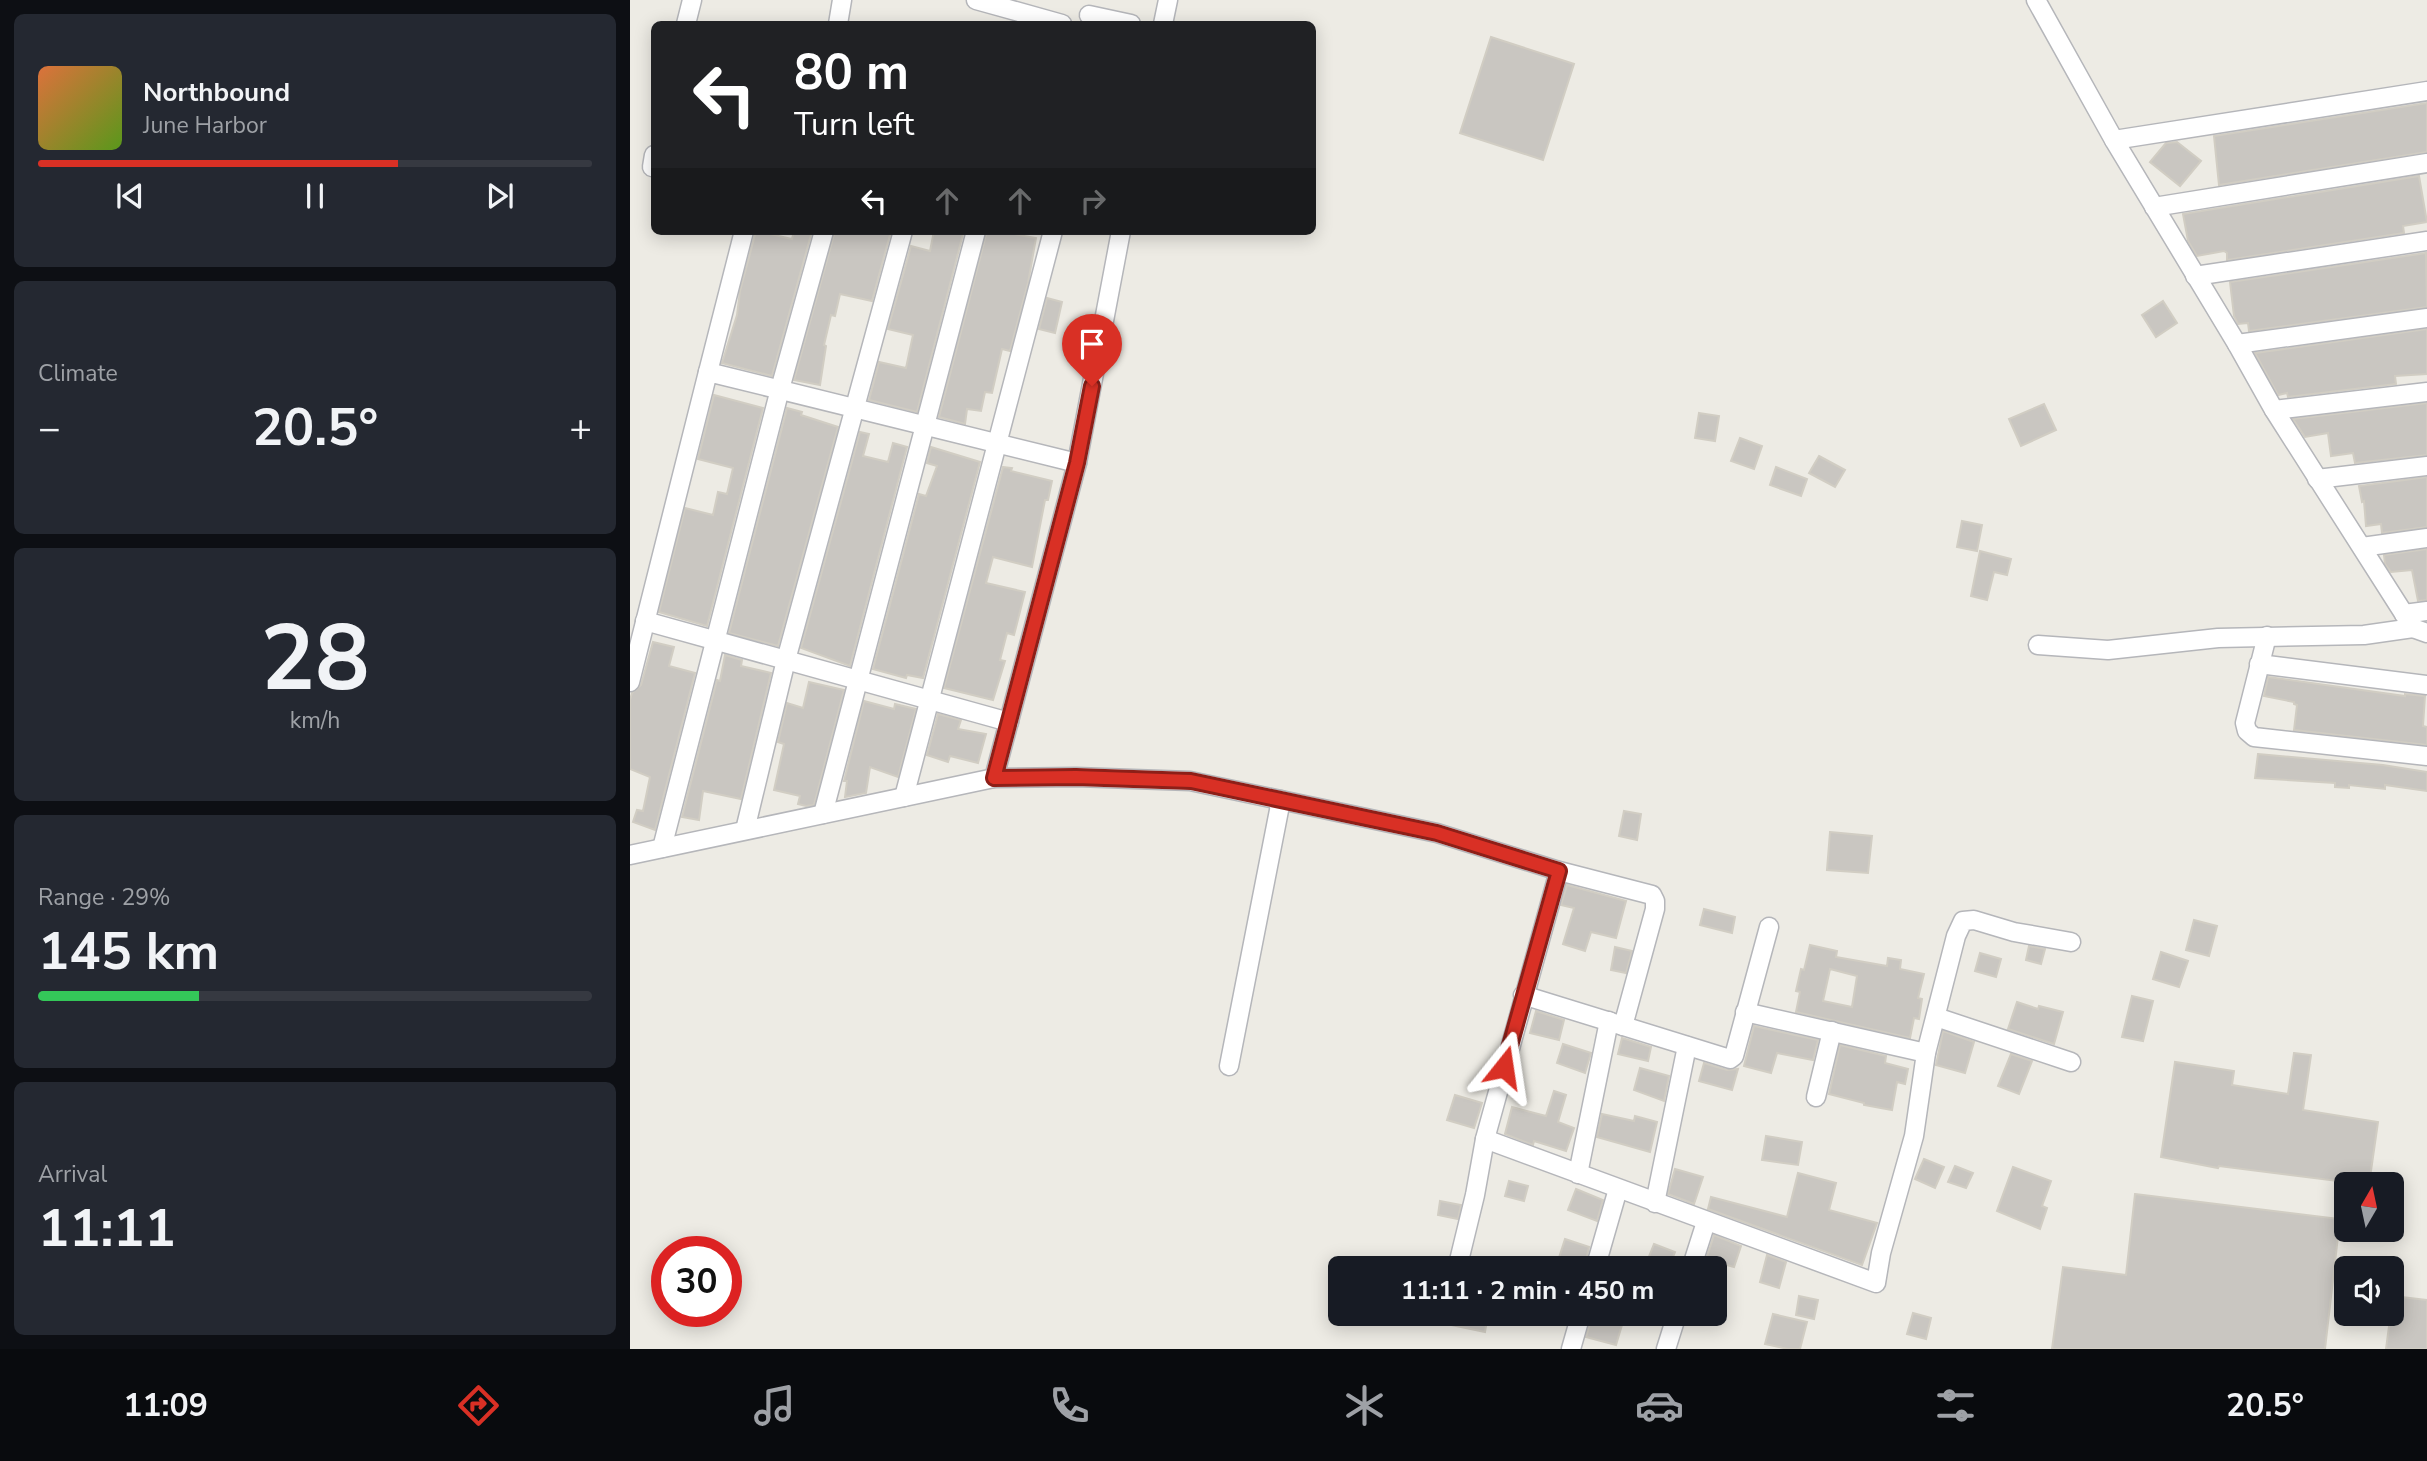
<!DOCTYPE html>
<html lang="en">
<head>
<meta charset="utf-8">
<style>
  body { margin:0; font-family:"Nunito Sans",sans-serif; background:#242831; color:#f1f3f6; height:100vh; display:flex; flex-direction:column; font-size:26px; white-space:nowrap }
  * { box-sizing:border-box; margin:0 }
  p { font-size:23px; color:#9ea1a6 }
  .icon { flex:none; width:38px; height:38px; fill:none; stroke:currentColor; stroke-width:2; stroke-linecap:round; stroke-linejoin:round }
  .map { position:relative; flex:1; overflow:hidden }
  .drawer { display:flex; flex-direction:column; gap:14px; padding:14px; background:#0d0f14; width:630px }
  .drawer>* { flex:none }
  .hud { position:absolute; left:21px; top:21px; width:665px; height:214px; border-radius:10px; box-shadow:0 4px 18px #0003; background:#202124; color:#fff; overflow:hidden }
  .needle { width:46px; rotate:9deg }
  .buttons { position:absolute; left:1704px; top:1172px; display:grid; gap:14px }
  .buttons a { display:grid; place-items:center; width:70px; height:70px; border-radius:10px; background:#171b24; box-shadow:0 4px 18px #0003; font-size:35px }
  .speed { position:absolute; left:21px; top:1236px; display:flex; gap:14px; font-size:35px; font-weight:700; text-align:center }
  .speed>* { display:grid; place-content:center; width:91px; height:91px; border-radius:50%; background:#171b24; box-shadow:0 4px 18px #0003; line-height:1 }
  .speed .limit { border:10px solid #d22; background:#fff; color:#111 }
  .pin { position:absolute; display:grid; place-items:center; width:60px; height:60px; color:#fff; margin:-72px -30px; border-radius:50% 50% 50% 0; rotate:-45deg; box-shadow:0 0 7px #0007 }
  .pin .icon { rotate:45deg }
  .me { position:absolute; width:77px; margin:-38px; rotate:15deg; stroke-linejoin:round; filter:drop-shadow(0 0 5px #0008) }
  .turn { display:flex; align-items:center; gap:24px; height:147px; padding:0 28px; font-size:32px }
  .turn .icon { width:91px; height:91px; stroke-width:2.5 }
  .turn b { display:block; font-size:49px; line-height:60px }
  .lanes { display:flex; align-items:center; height:66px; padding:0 28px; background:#0003; justify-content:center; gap:35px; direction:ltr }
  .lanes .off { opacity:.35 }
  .big { font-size:52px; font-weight:700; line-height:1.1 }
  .drawer .card { flex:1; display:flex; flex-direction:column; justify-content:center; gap:10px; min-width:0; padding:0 24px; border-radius:10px; background:#242831 }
  .drawer .dial { align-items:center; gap:0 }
  .dial b { font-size:91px; line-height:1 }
  .song { display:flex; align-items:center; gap:21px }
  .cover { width:84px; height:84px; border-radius:10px; background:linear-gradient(135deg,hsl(20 70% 55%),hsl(90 70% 35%)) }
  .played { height:7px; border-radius:4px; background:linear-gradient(90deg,#d93025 65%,#363941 65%) }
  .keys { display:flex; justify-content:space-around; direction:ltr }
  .heat { display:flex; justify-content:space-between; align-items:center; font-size:38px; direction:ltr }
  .charge { height:10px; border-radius:5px; background:linear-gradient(90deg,#34c759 29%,#363941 0) }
  .trip { position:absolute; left:698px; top:1256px; width:399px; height:70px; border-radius:10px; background:#171b24; box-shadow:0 4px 18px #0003; font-weight:700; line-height:70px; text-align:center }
  .tabs { display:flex; height:112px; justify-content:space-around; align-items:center; background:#090b0e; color:#9ea1a6 }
  .tabs .icon { width:49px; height:49px }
  .tabs .selected { color:#d93025 }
  .tabs b { font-size:32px; color:#f1f3f6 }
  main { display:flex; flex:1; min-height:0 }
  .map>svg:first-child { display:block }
  .building { fill:#c9c6c1; stroke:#d1cdc3; stroke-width:2; fill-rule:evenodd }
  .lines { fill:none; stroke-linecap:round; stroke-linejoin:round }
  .minor-casing { stroke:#b5b6ba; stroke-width:21 }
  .minor { stroke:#fff; stroke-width:18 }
  .route-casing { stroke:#8d1f18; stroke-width:18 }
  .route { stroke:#d93025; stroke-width:12 }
</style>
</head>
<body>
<main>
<section class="drawer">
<div class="card">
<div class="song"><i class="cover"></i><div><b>Northbound</b><p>June Harbor</p></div></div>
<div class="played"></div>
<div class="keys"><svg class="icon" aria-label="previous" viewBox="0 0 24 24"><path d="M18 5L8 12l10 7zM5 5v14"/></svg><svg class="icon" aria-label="pause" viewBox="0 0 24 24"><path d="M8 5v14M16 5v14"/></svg><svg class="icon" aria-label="next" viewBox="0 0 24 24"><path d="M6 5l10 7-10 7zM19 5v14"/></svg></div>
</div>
<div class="card"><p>Climate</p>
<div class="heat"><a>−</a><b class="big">20.5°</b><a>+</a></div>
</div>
<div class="card dial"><b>28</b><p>km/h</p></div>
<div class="card"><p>Range · 29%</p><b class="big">145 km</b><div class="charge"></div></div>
<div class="card"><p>Arrival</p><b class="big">11:11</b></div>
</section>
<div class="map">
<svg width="1797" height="1349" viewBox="0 0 1797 1349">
  <rect width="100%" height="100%" fill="#edebe4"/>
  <!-- building -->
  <g class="building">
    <polygon points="861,37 944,64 913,160 830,133"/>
    <polygon points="1797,103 1797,152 1589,185 1584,136"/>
    <polygon points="1547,142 1571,161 1550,186 1520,162 1536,143"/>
    <polygon points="1789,176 1797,222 1773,226 1774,233 1597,260 1597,253 1594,251 1567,256 1558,241 1553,214"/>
    <polygon points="126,231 162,239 164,231 182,231 142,376 92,363 107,315 110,291"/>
    <polygon points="205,231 261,231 242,301 210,294 205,316 201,315 194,345 196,346 190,385 164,380"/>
    <polygon points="304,231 333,234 287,412 239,400 249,362 276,368 283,335 258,329 281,246 300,251"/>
    <polygon points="357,231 378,231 378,233 406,238 398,283 380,351 372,349 362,393 355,392 351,411 337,409 335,424 309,417"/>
    <polygon points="1796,253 1797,307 1619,331 1618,323 1608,324 1604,316 1600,282"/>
    <polygon points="417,298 432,302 425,333 409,329"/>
    <polygon points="1533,301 1547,323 1526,337 1512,315"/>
    <polygon points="1797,329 1797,374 1765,376 1766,384 1658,397 1657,393 1648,395 1625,353"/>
    <polygon points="84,395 133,408 77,626 29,612 55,508 83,515 88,492 97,494 103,468 68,459"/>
    <polygon points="1797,403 1797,455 1725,463 1723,453 1701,456 1698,433 1675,437 1663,419"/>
    <polygon points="1414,404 1426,430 1391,446 1379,419"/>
    <polygon points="157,408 172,412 171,415 208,427 148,646 99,633"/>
    <polygon points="1069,413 1089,416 1085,441 1065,438"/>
    <polygon points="230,432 239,434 233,456 258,462 263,443 277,447 220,666 171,648"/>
    <polygon points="1110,438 1132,446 1124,469 1101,461"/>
    <polygon points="301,447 350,462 293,678 277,675 276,678 243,669 289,494 296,496 307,466 297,463"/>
    <polygon points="1189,456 1215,470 1205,487 1179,473"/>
    <polygon points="373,467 382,468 381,471 422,481 418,500 415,500 402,567 363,557 356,583 395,592 384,635 377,633 370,660 375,661 363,700 314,688"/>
    <polygon points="1146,467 1177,479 1171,496 1140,485"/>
    <polygon points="1797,477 1797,527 1752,533 1751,524 1736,526 1734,501 1732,502 1729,486"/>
    <polygon points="1332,521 1352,525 1347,551 1327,547"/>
    <polygon points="1797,549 1797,600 1788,601 1782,570 1761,572 1755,564 1754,555"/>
    <polygon points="1350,551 1381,559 1377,575 1364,572 1357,600 1341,596"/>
    <polygon points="23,642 44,647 39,666 65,673 25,830 3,822 7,810 13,811 20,777 0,769 0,700 2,693 11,685"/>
    <polygon points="95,655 112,660 111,666 141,673 111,799 73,791 69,820 52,817 87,680 90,681"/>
    <polygon points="1638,677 1775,696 1775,694 1795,696 1793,726 1797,727 1797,745 1664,730 1667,705 1664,704 1664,702 1634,696"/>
    <polygon points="179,682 214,690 184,805 176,806 168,804 170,796 144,790 154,744 148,742 157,703 173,708"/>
    <polygon points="234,701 264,709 265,704 286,709 268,777 240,767 236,793 215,797 217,781 214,781"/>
    <polygon points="308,714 331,720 328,729 356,734 348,763 320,756 318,762 297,755"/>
    <polygon points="1628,754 1753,765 1797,772 1797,791 1755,785 1755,789 1719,785 1719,788 1705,787 1705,783 1625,778"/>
    <polygon points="994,811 1011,814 1007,840 989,836"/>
    <polygon points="1200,832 1242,836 1238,873 1197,870"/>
    <polygon points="937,885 996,901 986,938 961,932 955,951 933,944 944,908 931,905"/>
    <polygon points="1074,909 1105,917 1102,933 1070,925"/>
    <polygon points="1564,920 1587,926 1579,956 1556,950"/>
    <path d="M1180 945 1207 951 1206 957 1257 966 1258 958 1271 960 1270 969 1294 974 1288 998 1292 999 1289 1019 1284 1018 1280 1038 1166 1012 1170 992 1166 991 1171 969 1174 970ZM1200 969 1227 976 1222 1007 1193 1001Z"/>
    <polygon points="1399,946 1415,949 1411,964 1396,960"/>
    <polygon points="985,947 1002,951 996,973 981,970"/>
    <polygon points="1531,952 1558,961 1549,987 1523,979"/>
    <polygon points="1350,953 1371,959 1366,977 1345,971"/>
    <polygon points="1502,996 1523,1001 1513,1041 1492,1037"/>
    <polygon points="1387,1002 1408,1009 1409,1006 1433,1012 1424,1044 1378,1029"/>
    <polygon points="906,1011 934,1020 929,1040 900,1033"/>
    <polygon points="1124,1026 1188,1040 1183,1060 1147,1053 1141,1073 1114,1066"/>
    <polygon points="1313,1031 1344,1042 1335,1073 1306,1065"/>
    <polygon points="992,1038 1021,1047 1018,1061 988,1054"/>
    <polygon points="933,1044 961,1053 955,1073 927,1063"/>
    <polygon points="1210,1045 1256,1056 1255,1063 1278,1069 1275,1084 1267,1082 1262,1110 1234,1105 1234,1103 1199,1094"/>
    <polygon points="1664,1053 1681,1055 1673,1110 1748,1122 1739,1185 1589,1166 1588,1168 1531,1157 1545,1062 1604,1071 1602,1085 1658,1094"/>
    <polygon points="1381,1054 1402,1061 1389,1094 1368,1086"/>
    <polygon points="1074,1063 1097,1070 1108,1069 1102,1090 1069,1081"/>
    <polygon points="1010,1068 1039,1076 1034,1101 1004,1090"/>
    <polygon points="924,1091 936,1095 928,1122 944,1128 936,1151 904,1141 903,1145 875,1134 882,1107 916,1116"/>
    <polygon points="825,1095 852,1103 844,1128 817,1120"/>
    <polygon points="972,1114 1004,1121 1005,1116 1027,1122 1020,1152 967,1137"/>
    <polygon points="1136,1136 1172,1142 1168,1165 1132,1160"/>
    <polygon points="1294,1159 1314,1167 1305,1188 1285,1179"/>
    <polygon points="1325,1166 1343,1173 1336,1188 1318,1182"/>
    <polygon points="1383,1167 1421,1181 1412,1206 1417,1208 1410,1229 1367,1211"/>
    <polygon points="1045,1169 1073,1177 1064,1204 1038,1194"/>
    <polygon points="1168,1173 1206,1183 1199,1210 1247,1223 1232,1265 1078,1209 1081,1197 1157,1217"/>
    <polygon points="879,1181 898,1186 894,1201 875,1196"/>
    <polygon points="946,1189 973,1200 967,1221 938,1210"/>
    <polygon points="1505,1194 1710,1219 1695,1349 1422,1349 1433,1267 1496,1275"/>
    <polygon points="810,1201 831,1205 828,1219 808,1215"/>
    <polygon points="1084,1235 1111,1246 1104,1267 1093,1264 1092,1269 1073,1269"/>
    <polygon points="935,1239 959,1247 954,1269 940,1269 927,1264"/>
    <polygon points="1024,1244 1045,1252 1038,1269 1014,1269"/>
    <polygon points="1137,1255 1156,1262 1149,1288 1130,1282"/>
    <polygon points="1169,1296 1188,1300 1184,1319 1166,1315"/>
    <polygon points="1763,1296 1797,1300 1797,1349 1756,1349"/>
    <polygon points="1283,1313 1301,1318 1296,1339 1277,1334"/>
    <polygon points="802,1314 858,1314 855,1332 802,1321"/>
    <polygon points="1143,1314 1177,1322 1170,1349 1158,1349 1135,1344"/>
    <polygon points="962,1317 992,1325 986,1345 956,1337"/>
  </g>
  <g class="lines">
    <defs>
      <g id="minor">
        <polyline points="346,0 432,24"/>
        <polyline points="1406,0 1484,140 1607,344 1644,410 1783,628 1797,633"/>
        <polyline points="459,15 501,24"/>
        <polyline points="56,24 62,0"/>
        <polyline points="208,24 212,0"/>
        <polyline points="533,24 538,0"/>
        <polyline points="1484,140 1797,91"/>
        <polyline points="22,167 24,155"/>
        <polyline points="1524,207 1797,163"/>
        <polyline points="1565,276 1797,241"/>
        <polyline points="1607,344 1797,318"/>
        <polyline points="78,372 114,231"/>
        <polyline points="1644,410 1797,392"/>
        <polyline points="1687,479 1797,466"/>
        <polyline points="1732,547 1797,538"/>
        <polyline points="1774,614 1797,611"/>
        <polyline points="15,621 379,722"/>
        <polyline points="1637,636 1615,723 1617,731 1624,737 1797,756"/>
        <polyline points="1408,645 1478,650 1588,638 1734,635 1783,628"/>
        <polyline points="1629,664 1797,685"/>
        <polyline points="0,682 78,372 447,463"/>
        <polyline points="364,778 447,463 491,231"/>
        <polyline points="274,797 423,231"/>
        <polyline points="193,814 346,231"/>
        <polyline points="115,830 156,660 273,231"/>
        <polyline points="32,848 150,389 194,231"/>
        <polyline points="0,855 364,778 446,777 560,781 807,833 929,871 1022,895 1025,901 1025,909 993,1026"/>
        <polyline points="929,871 855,1139 1246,1283 1251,1253 1284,1136 1296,1053 1326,936 1333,921 1344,920 1384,932 1441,942"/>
        <polyline points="893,995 1100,1059 1104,1056 1139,927"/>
        <polyline points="1115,1012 1296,1053"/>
        <polyline points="1306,1017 1441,1062"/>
        <polyline points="599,1066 651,800"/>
        <polyline points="1186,1097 1202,1031"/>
        <polyline points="948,1174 979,1021"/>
        <polyline points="1025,1203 1057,1046"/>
        <polyline points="827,1269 845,1195 855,1139"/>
        <polyline points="965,1269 988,1189"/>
        <polyline points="1061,1269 1076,1222"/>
        <polyline points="941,1349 951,1314"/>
        <polyline points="1036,1349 1047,1314"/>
      </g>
    </defs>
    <!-- minor casing -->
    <use href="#minor" class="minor-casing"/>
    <!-- minor -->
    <use href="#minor" class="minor"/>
  </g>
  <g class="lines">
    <defs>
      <polyline id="route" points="462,386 447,463 364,778 446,777 561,781 807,833 929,871 874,1067"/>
    </defs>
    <!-- route casing -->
    <use href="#route" class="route-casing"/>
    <!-- route -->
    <use href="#route" class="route"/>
  </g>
</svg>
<div class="buttons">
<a><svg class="needle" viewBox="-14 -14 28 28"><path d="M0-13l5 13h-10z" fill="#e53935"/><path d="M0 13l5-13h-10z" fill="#9ea1a6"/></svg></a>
<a><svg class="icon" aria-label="sound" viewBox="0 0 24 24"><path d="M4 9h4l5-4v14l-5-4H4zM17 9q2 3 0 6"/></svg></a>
</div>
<div class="speed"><div class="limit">30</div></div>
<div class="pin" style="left:462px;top:386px;background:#d93025"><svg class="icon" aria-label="arrive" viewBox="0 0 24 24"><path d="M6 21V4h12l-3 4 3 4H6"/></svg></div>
<svg class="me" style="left:874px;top:1067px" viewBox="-20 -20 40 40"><path d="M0-17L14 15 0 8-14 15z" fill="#d93025" stroke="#fff" stroke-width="4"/></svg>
<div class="trip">11:11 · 2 min · 450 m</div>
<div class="hud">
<div class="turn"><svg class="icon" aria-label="left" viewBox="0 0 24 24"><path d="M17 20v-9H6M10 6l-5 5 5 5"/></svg><div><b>80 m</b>Turn left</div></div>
<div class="lanes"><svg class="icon" aria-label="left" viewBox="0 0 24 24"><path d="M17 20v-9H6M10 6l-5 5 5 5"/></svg><svg class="icon off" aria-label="ahead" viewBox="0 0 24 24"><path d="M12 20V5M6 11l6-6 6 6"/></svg><svg class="icon off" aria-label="ahead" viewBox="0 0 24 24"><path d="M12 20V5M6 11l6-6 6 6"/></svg><svg class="icon off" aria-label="right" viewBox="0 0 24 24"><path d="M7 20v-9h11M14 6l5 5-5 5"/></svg></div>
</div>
</div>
</main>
<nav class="tabs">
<b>11:09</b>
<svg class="icon selected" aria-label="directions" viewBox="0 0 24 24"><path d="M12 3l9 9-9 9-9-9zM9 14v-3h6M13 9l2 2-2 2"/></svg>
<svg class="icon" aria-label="music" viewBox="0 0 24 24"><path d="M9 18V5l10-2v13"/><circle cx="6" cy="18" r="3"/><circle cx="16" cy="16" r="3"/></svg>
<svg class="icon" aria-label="phone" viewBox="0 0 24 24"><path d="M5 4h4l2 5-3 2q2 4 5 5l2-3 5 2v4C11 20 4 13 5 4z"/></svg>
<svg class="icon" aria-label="climate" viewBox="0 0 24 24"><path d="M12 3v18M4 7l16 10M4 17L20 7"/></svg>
<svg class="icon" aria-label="car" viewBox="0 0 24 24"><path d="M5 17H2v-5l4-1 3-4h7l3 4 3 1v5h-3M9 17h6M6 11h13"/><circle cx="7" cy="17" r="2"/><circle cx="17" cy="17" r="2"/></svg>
<svg class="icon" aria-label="filters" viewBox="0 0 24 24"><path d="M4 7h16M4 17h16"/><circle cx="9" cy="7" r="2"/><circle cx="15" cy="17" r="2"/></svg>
<b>20.5°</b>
</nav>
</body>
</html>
